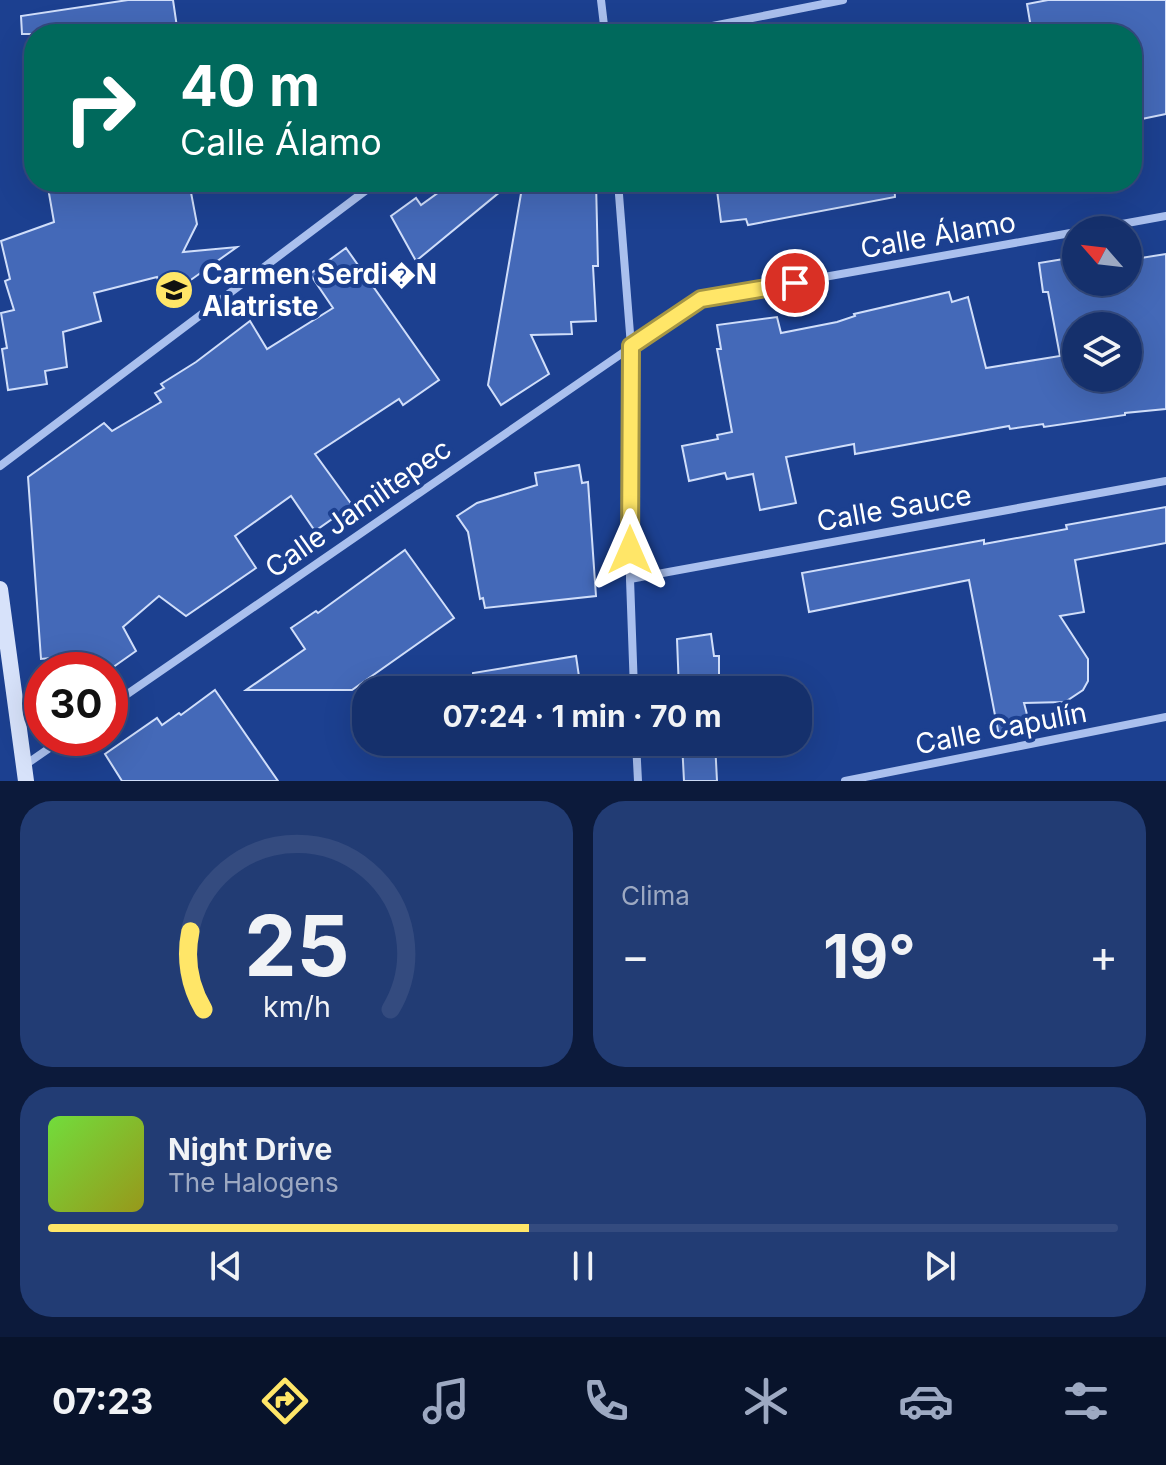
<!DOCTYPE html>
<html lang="es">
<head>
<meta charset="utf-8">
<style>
  body { margin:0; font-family:Inter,sans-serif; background:#223c74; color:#f1f3f6; height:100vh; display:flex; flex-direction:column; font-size:30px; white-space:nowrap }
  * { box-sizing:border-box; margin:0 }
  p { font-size:26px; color:#9da9c2 }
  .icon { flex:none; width:44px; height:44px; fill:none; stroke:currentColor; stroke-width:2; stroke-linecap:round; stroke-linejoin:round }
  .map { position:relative; height:781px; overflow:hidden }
  .details { display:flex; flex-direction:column; gap:20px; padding:20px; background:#0c1a3b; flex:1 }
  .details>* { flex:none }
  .top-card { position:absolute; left:24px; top:24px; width:1118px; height:168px; border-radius:32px; box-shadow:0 8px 32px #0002,0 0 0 2px #344b7f; background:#00695c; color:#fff; overflow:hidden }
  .needle { width:52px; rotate:298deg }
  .fabs { position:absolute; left:1062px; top:216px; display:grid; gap:16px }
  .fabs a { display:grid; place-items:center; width:80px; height:80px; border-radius:50%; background:#15306c; box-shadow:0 8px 32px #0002,0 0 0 2px #344b7f; font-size:40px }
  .speed { position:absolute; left:24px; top:652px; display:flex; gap:16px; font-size:40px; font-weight:700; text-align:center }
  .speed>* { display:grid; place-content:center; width:104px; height:104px; border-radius:50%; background:#15306c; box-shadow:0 8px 32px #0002,0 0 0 2px #344b7f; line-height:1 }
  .speed .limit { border:12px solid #d22; background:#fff; color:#111 }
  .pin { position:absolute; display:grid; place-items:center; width:68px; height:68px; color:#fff; margin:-34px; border:4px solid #fff; border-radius:50%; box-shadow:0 2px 8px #0007 }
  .me { position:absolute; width:88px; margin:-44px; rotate:0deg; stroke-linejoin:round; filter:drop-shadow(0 0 6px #0008) }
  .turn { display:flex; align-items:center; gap:28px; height:168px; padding:0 24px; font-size:36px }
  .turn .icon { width:104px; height:104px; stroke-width:2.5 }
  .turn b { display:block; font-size:56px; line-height:68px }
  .big { font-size:60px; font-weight:700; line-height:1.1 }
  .details .widget { flex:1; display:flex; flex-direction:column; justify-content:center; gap:12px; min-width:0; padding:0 28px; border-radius:32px; background:#223c74 }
  .details .dial { align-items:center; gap:0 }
  .dial svg { height:208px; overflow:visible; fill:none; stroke:#344b7f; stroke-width:7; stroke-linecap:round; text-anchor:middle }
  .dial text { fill:#f1f3f6; stroke:none }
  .song { display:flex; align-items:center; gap:24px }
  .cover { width:96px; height:96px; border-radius:12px; background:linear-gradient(135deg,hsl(100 70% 55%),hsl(60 70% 35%)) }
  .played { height:8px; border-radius:4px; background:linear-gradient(90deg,#ffe668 45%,#344b7f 45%) }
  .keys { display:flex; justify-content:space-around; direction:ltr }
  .heat { display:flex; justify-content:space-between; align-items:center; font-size:44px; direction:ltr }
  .details .tiles { flex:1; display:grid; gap:20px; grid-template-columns:1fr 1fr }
  .widget:last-child { grid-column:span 2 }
  .trip { position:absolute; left:352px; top:676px; width:460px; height:80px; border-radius:32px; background:#15306c; box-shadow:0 8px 32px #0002,0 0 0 2px #344b7f; font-weight:700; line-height:80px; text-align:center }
  .menu { display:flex; height:128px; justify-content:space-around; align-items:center; background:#08132b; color:#9da9c2 }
  .menu .icon { width:56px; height:56px }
  .menu .active { color:#ffe668 }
  .menu b { font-size:36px; color:#f1f3f6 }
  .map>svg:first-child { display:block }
  .building { fill:#4469b8; stroke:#d0defa; stroke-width:2; fill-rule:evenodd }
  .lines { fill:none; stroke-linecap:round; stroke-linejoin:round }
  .street { stroke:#aac0ee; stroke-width:8 }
  .secondary { stroke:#d7e2fa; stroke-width:16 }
  .route-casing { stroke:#a69644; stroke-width:20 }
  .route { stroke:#ffe668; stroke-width:14 }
  .labels { text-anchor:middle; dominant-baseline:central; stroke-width:8; stroke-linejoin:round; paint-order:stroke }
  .street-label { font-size:28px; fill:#fff; stroke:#1c4090 }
  .poi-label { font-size:28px; font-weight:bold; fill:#fff; stroke:#1c4090; text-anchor:start }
</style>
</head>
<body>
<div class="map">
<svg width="1166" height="781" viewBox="0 0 1166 781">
  <rect width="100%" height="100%" fill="#1c4090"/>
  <!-- building -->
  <g class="building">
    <polygon points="128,0 173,0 178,34 22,34 21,16"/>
    <polygon points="1048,0 1166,0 1166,114 1132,121 1132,34 1032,34 1027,4"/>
    <polygon points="47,182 189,182 197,224 183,252 237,247 164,299 157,277 94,293 101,321 63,332 67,367 45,371 47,384 8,390 2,349 7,348 1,313 14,310 5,281 10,279 1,241 54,222"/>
    <polygon points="453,182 512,182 416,261 391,216 416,198 421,205"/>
    <polygon points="523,182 596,182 598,266 593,266 596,321 571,322 572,334 531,335 549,374 501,405 488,385"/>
    <polygon points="716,182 894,182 895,197 748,225 746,219 721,222"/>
    <polygon points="346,248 439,380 403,405 399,399 315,454 352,505 315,531 291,496 235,536 256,568 186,616 159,596 123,627 136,651 109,670 80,670 79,655 41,659 28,477 104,423 112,431 161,402 155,393 164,388 161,384 196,362 250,321 267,349 333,308 310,274"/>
    <path d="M1166 254V409L1125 413V415L1044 427 1043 424 1010 429 1009 426 855 454 854 444 786 457 796 503 760 510 753 474 727 479 725 473 689 481 682 446 718 439 717 435 732 432 717 349H721L717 325 777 317 781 333 837 322 855 316 854 314 949 292 952 302 968 297 986 368 1060 356 1048 292H1043L1039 263 1076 257V282H1128V260ZM1076 326H1128V378H1076Z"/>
    <polygon points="579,465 582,483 588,482 596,596 485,608 483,598 480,599 468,532 457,516 477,503 537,485 535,473"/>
    <polygon points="1166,507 1166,543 1075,560 1084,612 1060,616 1088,659 1088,681 1083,690 1065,702 1024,703 1031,730 999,736 969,580 809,612 802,573 984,540 984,544 1067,529 1066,525"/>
    <polygon points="405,550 454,618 352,690 246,690 305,649 291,628 316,611 318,613"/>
    <polygon points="711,634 714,656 719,656 719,690 679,690 677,639"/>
    <polygon points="576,656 581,690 474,690 473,673"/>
    <polygon points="215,690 278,781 122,781 105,754 157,718 162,725 179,713 181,715"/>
    <polygon points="682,742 715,742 717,781 684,781"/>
  </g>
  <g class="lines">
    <!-- street -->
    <g class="street">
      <polyline points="601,0 605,34"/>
      <polyline points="672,34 843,0"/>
      <polyline points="618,182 631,346 630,579 634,690"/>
      <polyline points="1089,230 1166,216"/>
      <polyline points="0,466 377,182"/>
      <polyline points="630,579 1166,481"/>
      <polyline points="110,706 701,299 1076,232"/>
      <polyline points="636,742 638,781"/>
      <polyline points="25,765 64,738"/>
      <polyline points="845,781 1166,717"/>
    </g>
    <!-- secondary -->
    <polyline class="secondary" points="0,589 26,781"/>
  </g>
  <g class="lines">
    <defs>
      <polyline id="route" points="630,550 631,346 701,299 795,283"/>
    </defs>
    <!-- route casing -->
    <use href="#route" class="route-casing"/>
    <!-- route -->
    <use href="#route" class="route"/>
  </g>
  <!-- icons -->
  <defs>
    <symbol id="school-disc" viewBox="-11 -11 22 22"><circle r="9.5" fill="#ffe668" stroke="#1c4090"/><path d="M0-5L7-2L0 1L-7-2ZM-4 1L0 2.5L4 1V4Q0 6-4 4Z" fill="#111"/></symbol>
  </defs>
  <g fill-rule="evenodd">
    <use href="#school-disc" x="152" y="268" width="44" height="44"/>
  </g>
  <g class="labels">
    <!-- street labels -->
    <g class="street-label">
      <text transform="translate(938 235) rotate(-10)">Calle Álamo</text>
      <text transform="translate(358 508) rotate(-35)">Calle Jamiltepec</text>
      <text transform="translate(894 508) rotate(-10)">Calle Sauce</text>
      <text transform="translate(1001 728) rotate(-11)">Calle Capulín</text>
    </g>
    <!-- poi labels -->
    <g class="poi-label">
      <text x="202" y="274">Carmen Serdi�N<tspan x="202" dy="32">Alatriste</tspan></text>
    </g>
  </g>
</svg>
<div class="fabs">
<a><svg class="needle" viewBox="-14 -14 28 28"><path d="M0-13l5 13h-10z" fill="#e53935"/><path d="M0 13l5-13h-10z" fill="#9da9c2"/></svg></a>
<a><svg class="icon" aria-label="layers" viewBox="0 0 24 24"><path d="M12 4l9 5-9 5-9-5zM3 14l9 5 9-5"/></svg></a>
</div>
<div class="speed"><div class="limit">30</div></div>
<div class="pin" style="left:795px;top:283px;background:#d93025"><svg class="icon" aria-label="arrive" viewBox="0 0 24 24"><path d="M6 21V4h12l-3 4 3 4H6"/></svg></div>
<svg class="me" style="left:630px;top:550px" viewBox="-20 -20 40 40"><path d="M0-17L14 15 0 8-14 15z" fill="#ffe668" stroke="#fff" stroke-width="4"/></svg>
<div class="trip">07:24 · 1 min · 70 m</div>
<div class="top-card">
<div class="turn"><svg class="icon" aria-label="right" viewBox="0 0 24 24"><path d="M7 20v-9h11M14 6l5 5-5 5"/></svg><div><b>40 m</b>Calle Álamo</div></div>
</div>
</div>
<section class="details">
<div class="tiles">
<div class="widget dial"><svg viewBox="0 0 100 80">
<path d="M14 69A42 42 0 1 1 86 69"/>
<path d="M14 69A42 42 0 0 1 9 39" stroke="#ffe668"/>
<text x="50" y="56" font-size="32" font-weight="700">25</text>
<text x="50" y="72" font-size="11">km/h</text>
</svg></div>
<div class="widget"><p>Clima</p>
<div class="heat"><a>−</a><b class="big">19°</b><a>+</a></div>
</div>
<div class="widget">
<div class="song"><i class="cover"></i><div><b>Night Drive</b><p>The Halogens</p></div></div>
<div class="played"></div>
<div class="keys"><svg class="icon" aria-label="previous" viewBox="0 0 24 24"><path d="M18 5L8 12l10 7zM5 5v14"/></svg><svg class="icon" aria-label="pause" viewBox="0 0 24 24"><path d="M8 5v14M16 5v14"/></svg><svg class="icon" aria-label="next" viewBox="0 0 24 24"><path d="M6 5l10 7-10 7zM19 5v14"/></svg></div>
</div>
</div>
</section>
<nav class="menu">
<b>07:23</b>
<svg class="icon active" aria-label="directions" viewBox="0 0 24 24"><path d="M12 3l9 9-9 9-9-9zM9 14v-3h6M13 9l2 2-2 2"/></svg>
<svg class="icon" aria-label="music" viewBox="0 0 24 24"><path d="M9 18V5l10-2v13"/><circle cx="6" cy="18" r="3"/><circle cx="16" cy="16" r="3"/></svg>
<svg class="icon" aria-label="phone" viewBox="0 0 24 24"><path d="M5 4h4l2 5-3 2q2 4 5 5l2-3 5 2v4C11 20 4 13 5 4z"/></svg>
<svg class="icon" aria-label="climate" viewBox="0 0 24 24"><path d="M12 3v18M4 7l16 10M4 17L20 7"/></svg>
<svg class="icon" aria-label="car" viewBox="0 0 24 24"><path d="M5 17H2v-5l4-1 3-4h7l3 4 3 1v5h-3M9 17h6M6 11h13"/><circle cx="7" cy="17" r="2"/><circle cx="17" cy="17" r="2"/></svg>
<svg class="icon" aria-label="filters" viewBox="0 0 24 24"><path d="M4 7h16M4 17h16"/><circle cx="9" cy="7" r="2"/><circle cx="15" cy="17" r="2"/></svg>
</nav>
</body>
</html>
